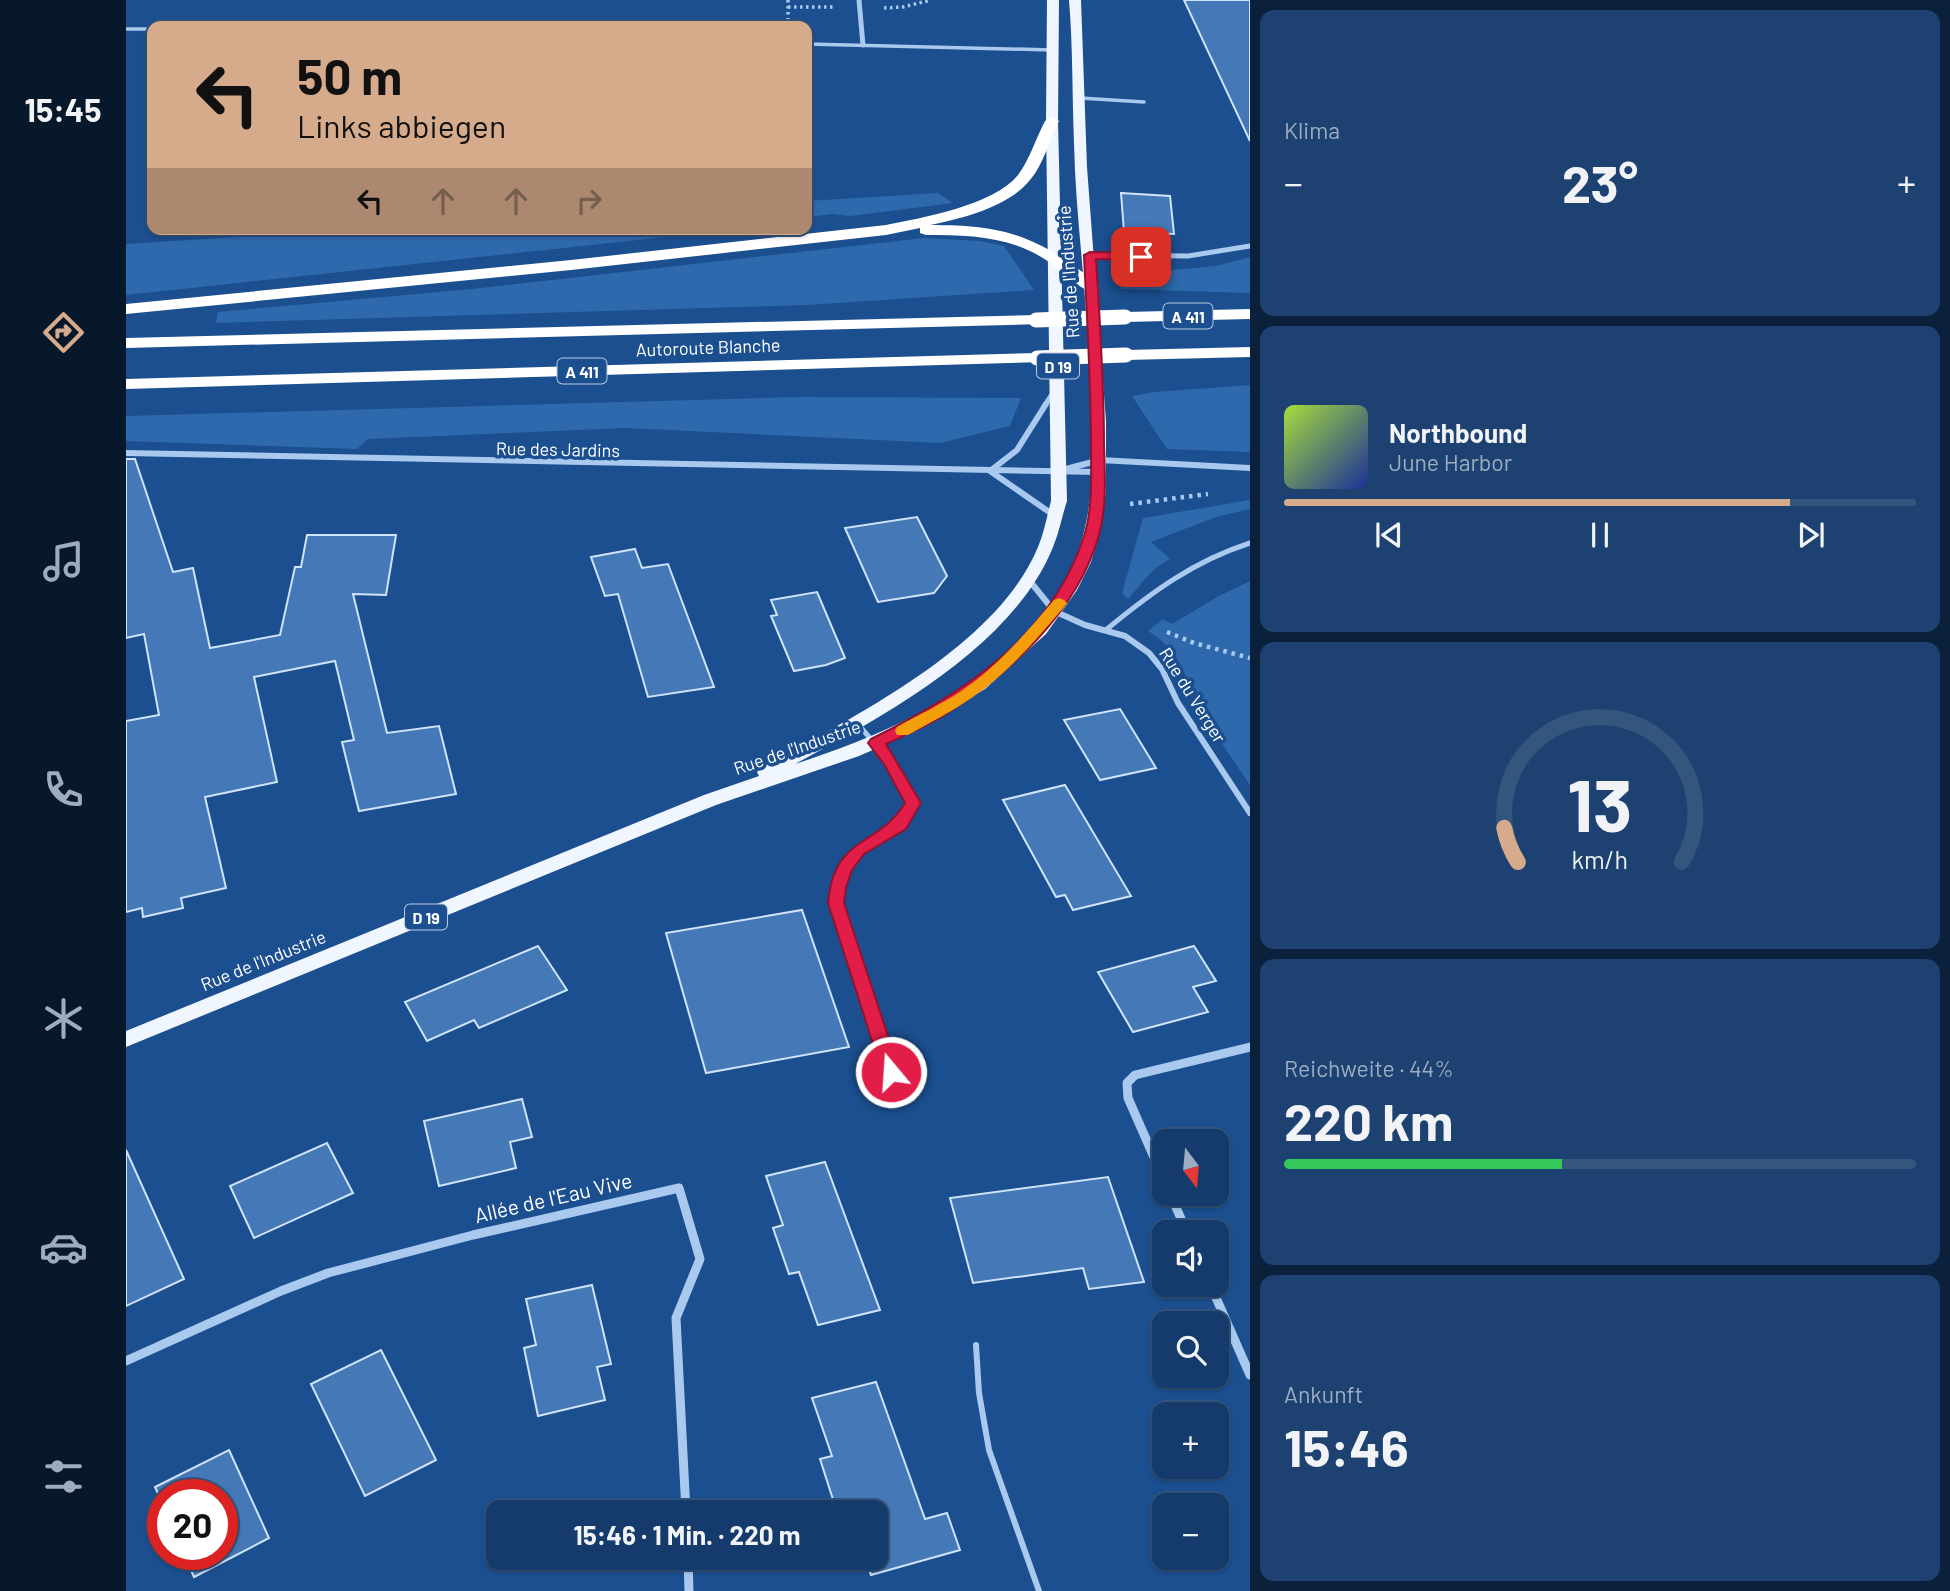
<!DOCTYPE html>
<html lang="de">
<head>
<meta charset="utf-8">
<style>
  body { margin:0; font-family:Barlow,sans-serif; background:#1d4271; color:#f1f3f6; height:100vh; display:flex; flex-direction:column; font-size:26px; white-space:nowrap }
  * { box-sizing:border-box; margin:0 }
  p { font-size:23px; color:#9dadc1 }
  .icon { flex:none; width:38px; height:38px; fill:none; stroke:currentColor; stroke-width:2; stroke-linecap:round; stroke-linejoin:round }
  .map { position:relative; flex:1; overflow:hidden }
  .side { display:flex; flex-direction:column; gap:10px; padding:10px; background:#0b203b; width:700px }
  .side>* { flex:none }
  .hud { position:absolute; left:21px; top:21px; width:665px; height:214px; border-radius:14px; box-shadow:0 2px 5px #0004,0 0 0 2px #33557e; background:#d6ab8b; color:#111; overflow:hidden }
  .needle { width:46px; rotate:164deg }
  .tools { position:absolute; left:1026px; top:1129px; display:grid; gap:14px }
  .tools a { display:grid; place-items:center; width:77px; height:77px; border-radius:14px; background:#143b6b; box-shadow:0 2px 5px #0004,0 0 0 2px #33557e; font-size:35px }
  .speed { position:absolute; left:21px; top:1479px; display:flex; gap:14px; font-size:35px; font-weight:700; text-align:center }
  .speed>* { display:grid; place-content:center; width:91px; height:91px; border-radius:50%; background:#143b6b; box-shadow:0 2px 5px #0004,0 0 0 2px #33557e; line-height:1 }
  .speed .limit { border:10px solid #d22; background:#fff; color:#111 }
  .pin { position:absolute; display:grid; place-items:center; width:60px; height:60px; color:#fff; margin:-30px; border-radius:14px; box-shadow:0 4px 10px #0006 }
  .me { position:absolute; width:77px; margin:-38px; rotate:342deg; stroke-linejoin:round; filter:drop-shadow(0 0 5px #0008) }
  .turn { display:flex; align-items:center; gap:24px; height:147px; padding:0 35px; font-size:32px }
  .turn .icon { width:91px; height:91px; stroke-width:2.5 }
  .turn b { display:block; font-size:49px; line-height:60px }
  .lanes { display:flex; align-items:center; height:66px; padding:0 35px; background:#0003; justify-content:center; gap:35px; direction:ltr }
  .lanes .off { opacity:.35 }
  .big { font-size:52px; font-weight:700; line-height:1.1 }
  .side .card { flex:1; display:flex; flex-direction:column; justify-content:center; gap:10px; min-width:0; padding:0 24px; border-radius:14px; background:#1d4271 }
  .side .dial { align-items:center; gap:0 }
  .dial svg { height:182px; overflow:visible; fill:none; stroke:#33557e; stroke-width:7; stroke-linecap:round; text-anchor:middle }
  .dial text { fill:#f1f3f6; stroke:none }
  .song { display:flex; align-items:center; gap:21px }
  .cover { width:84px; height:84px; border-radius:10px; background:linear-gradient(135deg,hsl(80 70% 55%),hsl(230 70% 35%)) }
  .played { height:7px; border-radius:4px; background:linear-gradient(90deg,#d6ab8b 80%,#33557e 80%) }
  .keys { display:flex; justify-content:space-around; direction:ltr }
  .heat { display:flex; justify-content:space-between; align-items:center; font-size:38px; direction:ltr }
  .charge { height:10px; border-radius:5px; background:linear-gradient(90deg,#34c759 44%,#33557e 0) }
  .trip { position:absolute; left:360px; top:1500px; width:402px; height:70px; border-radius:14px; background:#143b6b; box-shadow:0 2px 5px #0004,0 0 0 2px #33557e; font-weight:700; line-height:70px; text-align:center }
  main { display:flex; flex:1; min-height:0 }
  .dock { display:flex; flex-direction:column; width:126px; justify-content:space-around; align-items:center; background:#08182b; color:#9dadc1 }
  .dock .icon { width:49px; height:49px }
  .dock .current { color:#d6ab8b }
  .dock b { font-size:32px; color:#f1f3f6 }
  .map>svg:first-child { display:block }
  .green { fill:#2e69ad }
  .building { fill:#4478b7; stroke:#cfe3fa; stroke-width:2 }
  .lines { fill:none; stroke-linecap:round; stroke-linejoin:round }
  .path-far1 { stroke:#a9c9ee; stroke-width:3.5; stroke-dasharray:2.5 3.5; stroke-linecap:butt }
  .path { stroke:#a9c9ee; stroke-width:4.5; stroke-dasharray:3.5 5; stroke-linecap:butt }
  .lane-far2 { stroke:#a9c9ee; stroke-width:3.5 }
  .lane-far1 { stroke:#a9c9ee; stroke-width:5 }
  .lane { stroke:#a9c9ee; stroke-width:6 }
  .street-far2 { stroke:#a9c9ee; stroke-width:5 }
  .street-far1 { stroke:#a9c9ee; stroke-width:6 }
  .street { stroke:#a9c9ee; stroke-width:9 }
  .primary { fill:#f0f6ff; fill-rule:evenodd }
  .highway { fill:#fff; fill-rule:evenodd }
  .highway-bridge { stroke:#fff; stroke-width:15 }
  .route { fill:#e11d48; stroke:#92132f; stroke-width:2 }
  .slow { fill:#f59e0b }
  .labels { text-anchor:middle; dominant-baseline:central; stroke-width:7; stroke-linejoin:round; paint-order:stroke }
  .shield { fill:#1b4f8f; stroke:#bbcadd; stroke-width:2 }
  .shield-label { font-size:16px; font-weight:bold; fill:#fff }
  .street-label { font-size:18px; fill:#fff; stroke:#1b4f8f }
  .near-street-label { font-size:21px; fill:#fff; stroke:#1b4f8f }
</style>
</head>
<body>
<main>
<nav class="dock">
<b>15:45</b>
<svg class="icon current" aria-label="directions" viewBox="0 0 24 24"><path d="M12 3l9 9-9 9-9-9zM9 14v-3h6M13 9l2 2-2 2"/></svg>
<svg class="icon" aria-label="music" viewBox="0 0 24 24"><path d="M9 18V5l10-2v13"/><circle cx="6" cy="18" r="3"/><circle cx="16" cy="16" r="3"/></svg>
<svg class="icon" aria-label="phone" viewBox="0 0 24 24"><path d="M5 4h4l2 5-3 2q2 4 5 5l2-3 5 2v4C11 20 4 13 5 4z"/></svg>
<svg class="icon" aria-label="climate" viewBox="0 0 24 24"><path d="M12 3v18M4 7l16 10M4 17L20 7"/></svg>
<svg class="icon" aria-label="car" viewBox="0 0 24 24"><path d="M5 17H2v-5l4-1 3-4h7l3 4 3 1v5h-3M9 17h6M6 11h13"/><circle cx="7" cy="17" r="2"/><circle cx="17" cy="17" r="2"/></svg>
<svg class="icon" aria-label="filters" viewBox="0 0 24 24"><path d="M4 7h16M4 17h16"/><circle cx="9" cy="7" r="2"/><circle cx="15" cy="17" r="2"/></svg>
</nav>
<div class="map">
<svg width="1124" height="1591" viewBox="0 0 1124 1591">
  <rect width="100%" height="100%" fill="#1b4f8f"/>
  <!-- green -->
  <g class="green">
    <polygon points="812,193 827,203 724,216 706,214 681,217 681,201"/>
    <polygon points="235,229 583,229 549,236 0,295 0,244"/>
    <polygon points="798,238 854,241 878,246 908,290 682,305 90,323 92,312 346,289"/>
    <polygon points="1124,257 1124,293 993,289 1001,278 1011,273 1090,266"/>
    <polygon points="1124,385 1124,452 1041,449 1006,396 1028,392"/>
    <polygon points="675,397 895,398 884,426 814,443 500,428 242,439 231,449 0,441 0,416"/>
    <polygon points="1124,500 1124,509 1090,517 1025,542 1044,559 1027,570 1002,599 996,593 1017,518"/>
    <path d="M1124 581V785C1109 763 1093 740 1079 716 1059 682 1059 654 1022 631L1037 619 1046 624 1091 597Z"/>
  </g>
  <!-- building -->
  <g class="building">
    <polygon points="1058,0 1124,0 1124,141"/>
    <polygon points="995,193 1044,196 1048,234 998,232"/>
    <polygon points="0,459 9,459 47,572 67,568 84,648 154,635 169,567 175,567 181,535 270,535 260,595 227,594 261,733 313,726 330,794 233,811 216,742 228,740 209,661 128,677 151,782 79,797 100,888 55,898 57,908 17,917 16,908 0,912 0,721 33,715 18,634 0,638"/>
    <polygon points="791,517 821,576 808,593 752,602 719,528"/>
    <polygon points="509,549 516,568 542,564 588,687 522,697 492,594 479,596 465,557"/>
    <polygon points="691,592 719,658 700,665 668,671 645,616 651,615 645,600"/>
    <polygon points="994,709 1030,768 974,780 938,720"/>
    <polygon points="939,785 1005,896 947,910 939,895 930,897 877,800"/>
    <polygon points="676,910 723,1047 580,1073 540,933"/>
    <polygon points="412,946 441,990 353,1028 348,1020 301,1041 279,1002"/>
    <polygon points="1068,946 1090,981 1067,987 1082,1012 1007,1032 972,972"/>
    <polygon points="396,1099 406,1137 384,1142 390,1168 313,1186 298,1121"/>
    <polygon points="201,1143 227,1193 128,1238 104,1186"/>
    <polygon points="0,1150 58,1279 0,1306"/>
    <polygon points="699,1162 754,1310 692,1325 673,1272 663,1274 647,1228 657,1225 640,1176"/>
    <polygon points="982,1177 1018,1282 963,1289 957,1268 847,1283 824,1198"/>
    <polygon points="466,1285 485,1364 471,1367 479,1400 412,1416 398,1348 410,1345 400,1299"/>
    <polygon points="255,1350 310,1460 239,1496 185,1384"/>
    <polygon points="750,1382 799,1519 821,1513 834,1550 745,1575 739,1558 751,1558 751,1512 711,1512 694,1459 706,1456 686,1398"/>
    <polygon points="103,1450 143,1538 68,1577 58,1554 96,1554 96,1494 37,1494 37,1505 29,1487"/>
  </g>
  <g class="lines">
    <!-- path-far1 -->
    <g class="path-far1">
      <polyline points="662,0 662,26"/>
      <polyline points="662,7 707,7"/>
      <polyline points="758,8 777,7 805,0"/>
    </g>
    <!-- path -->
    <g class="path">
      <polyline points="1004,504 1082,494"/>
      <polyline points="1041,632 1068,643 1124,658"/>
    </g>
    <!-- lane-far2 -->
    <g class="lane-far2">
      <polyline points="0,29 26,29"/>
      <polyline points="681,44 926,50"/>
      <polyline points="954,98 1018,102"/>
    </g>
    <!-- lane-far1 -->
    <g class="lane-far1">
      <path d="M981 629C1026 592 1068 561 1124 543"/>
      <path d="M717 925C696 861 734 860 772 826 779 820 782 811 787 803L764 761 730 722"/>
    </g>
    <!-- lane -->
    <g class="lane">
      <polyline points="717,923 765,1072"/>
      <polyline points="850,1345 853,1393 863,1450 913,1591"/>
    </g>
    <!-- street-far2 -->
    <g class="street-far2">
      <polyline points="733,0 737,45"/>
      <polyline points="964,255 1062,256 1124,246"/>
      <polyline points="919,405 927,393"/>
    </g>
    <!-- street-far1 -->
    <g class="street-far1">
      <polyline points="920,404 891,450 864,471 929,516"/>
      <polyline points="0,453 973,472"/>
      <polyline points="940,469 974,460 1124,468"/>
      <polyline points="903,580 928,611 959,625 999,636 1023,653 1036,669 1052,703 1124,813"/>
    </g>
    <!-- street -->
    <g class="street">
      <polyline points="1038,1180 1002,1098 1001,1083 1009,1075 1124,1047"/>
      <polyline points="1044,1194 1061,1232"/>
      <polyline points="1084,1284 1124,1375"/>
      <polyline points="0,1361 155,1291 202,1273 347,1235 553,1188 574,1259 550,1318 560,1512"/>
      <polyline points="562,1558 563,1591"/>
    </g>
    <!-- primary -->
    <path class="primary" d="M921 0H933L932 121 941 501C936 516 933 533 927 547 887 647 758 716 669 764 790 725 935 657 961 518 975 445 963 359 958 285 954 238 949 190 948 143 946 95 947 48 943 0H955L961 167 980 421V492L972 539 965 562 951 590 920 634 859 689 788 732 733 756 590 805 0 1047V1031L578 795 633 776 631 772 634 768C724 719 871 647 912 547 918 533 921 516 925 501L920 121Z"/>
    <!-- highway -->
    <g class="highway">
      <path d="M926 117 933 121C924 139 917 165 904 180 882 207 837 218 804 225 880 225 911 236 971 283L973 286 965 291C949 287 934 269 920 260 883 236 843 235 800 235L794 233V228L760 235 445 270 0 314V304L445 260 760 225C796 218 868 205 892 175 903 161 910 138 919 121Z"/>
      <polygon points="1124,309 1124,319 999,322 991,317 999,312"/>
      <polygon points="910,315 916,316 918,320 916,324 0,348 0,338"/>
      <polygon points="1124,347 1124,357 1000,360 992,355 1000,350"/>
      <polygon points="911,353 919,358 917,362 0,389 0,379"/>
    </g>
    <!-- highway-bridge -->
    <g class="highway-bridge">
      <polyline points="910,320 999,317"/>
      <polyline points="911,358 1000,355"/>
    </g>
  </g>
  <!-- route -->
  <path class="route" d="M964 252 1015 253 1021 257 1015 260 970 259C974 321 978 383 978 445 979 475 981 505 973 535 951 613 883 674 817 716 799 727 779 735 760 744L795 803 780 829 738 854 726 870 720 887 718 903 774 1072 771 1077 765 1079 758 1077 756 1072 702 903C708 834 752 848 779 803L758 764 742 743 745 739C835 695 926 637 958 536 967 508 965 476 965 447 965 383 961 319 958 255Z"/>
  <!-- slow -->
  <path class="slow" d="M933 598 938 600 941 603 938 607C910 640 881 674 844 699 825 712 803 723 782 735H771L769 731 771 727C792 715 814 705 834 692 871 667 900 633 928 600Z"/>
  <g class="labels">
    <!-- shield labels -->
    <g class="shield">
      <rect x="1037.5" y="303.5" width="49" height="25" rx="5"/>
      <rect x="911" y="353.5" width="42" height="25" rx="5"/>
      <rect x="431.5" y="358.5" width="49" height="25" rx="5"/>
      <rect x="279" y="904.5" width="42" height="25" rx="5"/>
    </g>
    <g class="shield-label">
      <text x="1062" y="316">A 411</text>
      <text x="932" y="366">D 19</text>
      <text x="456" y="371">A 411</text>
      <text x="300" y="917">D 19</text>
    </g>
    <!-- street labels -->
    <g class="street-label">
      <text transform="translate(942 272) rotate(-94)">Rue de l'Industrie</text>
      <text transform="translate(582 347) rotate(-2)">Autoroute Blanche</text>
      <text transform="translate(432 449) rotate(1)">Rue des Jardins</text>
      <text transform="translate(1067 695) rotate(58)">Rue du Verger</text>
      <text transform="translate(671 747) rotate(-19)">Rue de l'Industrie</text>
      <text transform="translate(137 960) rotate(-22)">Rue de l'Industrie</text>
    </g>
    <!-- near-street labels -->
    <g class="near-street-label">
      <text transform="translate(427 1197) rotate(-13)">Allée de l'Eau Vive</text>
    </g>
  </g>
</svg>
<div class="tools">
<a><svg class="needle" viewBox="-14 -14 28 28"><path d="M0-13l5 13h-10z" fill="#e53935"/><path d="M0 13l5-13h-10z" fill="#9dadc1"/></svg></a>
<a><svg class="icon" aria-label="sound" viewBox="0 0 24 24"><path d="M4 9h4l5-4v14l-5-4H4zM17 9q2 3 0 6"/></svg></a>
<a><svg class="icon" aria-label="search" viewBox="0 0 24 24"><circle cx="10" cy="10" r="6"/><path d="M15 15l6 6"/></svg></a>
<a>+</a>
<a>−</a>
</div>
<div class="speed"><div class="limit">20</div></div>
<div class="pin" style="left:1015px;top:257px;background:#d93025"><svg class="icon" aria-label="arrive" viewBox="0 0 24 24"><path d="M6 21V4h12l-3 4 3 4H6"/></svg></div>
<svg class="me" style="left:765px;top:1072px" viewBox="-20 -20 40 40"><circle r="17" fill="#e11d48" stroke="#fff" stroke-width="3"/><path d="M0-11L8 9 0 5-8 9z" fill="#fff"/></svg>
<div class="trip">15:46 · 1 Min. · 220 m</div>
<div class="hud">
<div class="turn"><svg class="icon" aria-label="left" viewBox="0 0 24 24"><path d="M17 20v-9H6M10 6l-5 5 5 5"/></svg><div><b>50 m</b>Links abbiegen</div></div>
<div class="lanes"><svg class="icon" aria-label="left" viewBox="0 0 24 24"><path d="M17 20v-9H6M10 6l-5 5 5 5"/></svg><svg class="icon off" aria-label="ahead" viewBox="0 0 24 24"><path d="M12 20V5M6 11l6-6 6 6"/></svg><svg class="icon off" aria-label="ahead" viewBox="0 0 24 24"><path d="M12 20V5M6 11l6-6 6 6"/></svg><svg class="icon off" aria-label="right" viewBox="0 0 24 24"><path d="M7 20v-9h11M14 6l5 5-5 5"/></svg></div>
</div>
</div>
<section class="side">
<div class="card"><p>Klima</p>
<div class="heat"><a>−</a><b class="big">23°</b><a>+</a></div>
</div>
<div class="card">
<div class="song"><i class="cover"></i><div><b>Northbound</b><p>June Harbor</p></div></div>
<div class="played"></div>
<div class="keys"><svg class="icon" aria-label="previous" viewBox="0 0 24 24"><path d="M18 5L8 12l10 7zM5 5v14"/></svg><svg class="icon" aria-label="pause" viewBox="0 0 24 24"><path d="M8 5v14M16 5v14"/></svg><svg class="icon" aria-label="next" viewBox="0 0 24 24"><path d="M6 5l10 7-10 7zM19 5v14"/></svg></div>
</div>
<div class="card dial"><svg viewBox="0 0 100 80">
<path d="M14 69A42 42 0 1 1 86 69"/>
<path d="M14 69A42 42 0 0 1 8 54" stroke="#d6ab8b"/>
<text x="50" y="56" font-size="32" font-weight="700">13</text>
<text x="50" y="72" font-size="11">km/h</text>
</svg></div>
<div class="card"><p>Reichweite · 44%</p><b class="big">220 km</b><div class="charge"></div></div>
<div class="card"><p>Ankunft</p><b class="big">15:46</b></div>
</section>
</main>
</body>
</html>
